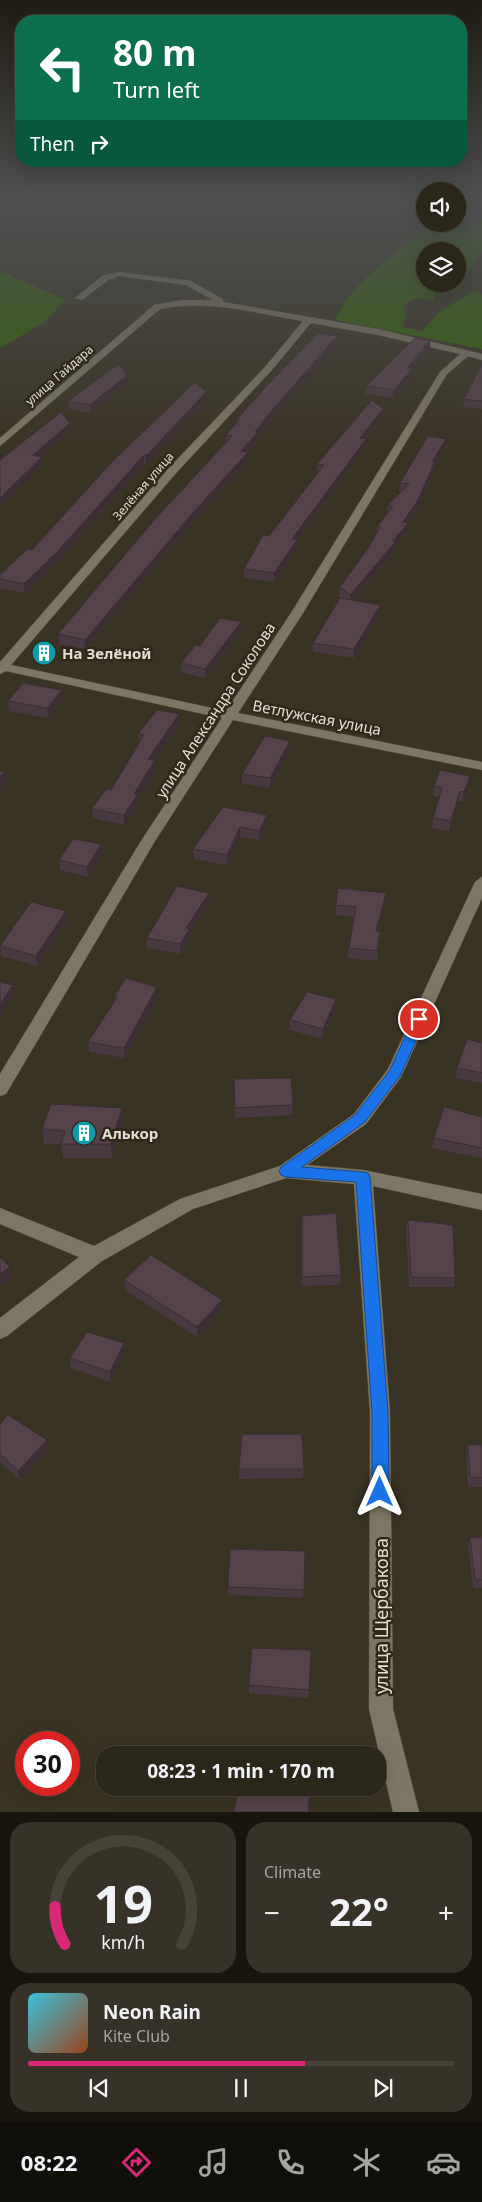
<!DOCTYPE html>
<html lang="en">
<head>
<meta charset="utf-8">
<style>
  body { margin:0; font-family:"Noto Sans",sans-serif; background:#373227; color:#f1f3f6; height:100vh; display:flex; flex-direction:column; font-size:19px; white-space:nowrap }
  * { box-sizing:border-box; margin:0 }
  p { font-size:16px; color:#a6a5a2 }
  .icon { flex:none; width:28px; height:28px; fill:none; stroke:currentColor; stroke-width:2; stroke-linecap:round; stroke-linejoin:round }
  .map { position:relative; height:1812px; overflow:hidden }
  .panel { display:flex; flex-direction:column; gap:10px; padding:10px; background:#18150e; flex:1 }
  .panel>* { flex:none }
  .hud { position:absolute; left:15px; top:15px; width:452px; height:152px; border-radius:20px; box-shadow:0 5px 20px #0002,0 0 0 1px #474339; background:#0b6e4f; color:#fff; overflow:hidden }
  .buttons { position:absolute; left:416px; top:182px; display:grid; gap:10px }
  .buttons a { display:grid; place-items:center; width:50px; height:50px; border-radius:50%; background:#2b261a; box-shadow:0 5px 20px #0002,0 0 0 1px #474339; font-size:25px }
  .speed { position:absolute; left:15px; top:1731px; display:flex; gap:10px; font-size:25px; font-weight:700; text-align:center }
  .speed>* { display:grid; place-content:center; width:65px; height:65px; border-radius:50%; background:#2b261a; box-shadow:0 5px 20px #0002,0 0 0 1px #474339; line-height:1 }
  .speed .limit { border:8px solid #d22; background:#fff; color:#111 }
  .pin { position:absolute; display:grid; place-items:center; width:42px; height:42px; color:#fff; margin:-21px; border:2px solid #fff; border-radius:50%; box-shadow:0 1px 5px #0007 }
  .me { position:absolute; width:55px; margin:-28px; rotate:0deg; stroke-linejoin:round; filter:drop-shadow(0 0 4px #0008) }
  .turn { display:flex; align-items:center; gap:18px; height:105px; padding:0 15px; font-size:22px }
  .turn .icon { width:65px; height:65px; stroke-width:2.5 }
  .turn b { display:block; font-size:35px; line-height:42px }
  .then { display:flex; align-items:center; height:48px; padding:0 15px; background:#0003; gap:10px; font-size:19px }
  .big { font-size:38px; font-weight:700; line-height:1.1 }
  .panel .widget { flex:1; display:flex; flex-direction:column; justify-content:center; gap:8px; min-width:0; padding:0 18px; border-radius:20px; background:#373227 }
  .panel .dial { align-items:center; gap:0 }
  .dial svg { height:130px; overflow:visible; fill:none; stroke:#474339; stroke-width:7; stroke-linecap:round; text-anchor:middle }
  .dial text { fill:#f1f3f6; stroke:none }
  .song { display:flex; align-items:center; gap:15px }
  .cover { width:60px; height:60px; border-radius:8px; background:linear-gradient(135deg,hsl(190 70% 55%),hsl(20 70% 35%)) }
  .played { height:5px; border-radius:2px; background:linear-gradient(90deg,#db2777 65%,#474339 65%) }
  .keys { display:flex; justify-content:space-around; direction:ltr }
  .heat { display:flex; justify-content:space-between; align-items:center; font-size:28px; direction:ltr }
  .panel .tiles { flex:1; display:grid; gap:10px; grid-template-columns:1fr 1fr }
  .widget:last-child { grid-column:span 2 }
  .trip { position:absolute; left:96px; top:1746px; width:290px; height:50px; border-radius:20px; background:#2b261a; box-shadow:0 5px 20px #0002,0 0 0 1px #474339; font-weight:700; line-height:50px; text-align:center }
  .tab-bar { display:flex; height:80px; justify-content:space-around; align-items:center; background:#110f0a; color:#a6a5a2 }
  .tab-bar .icon { width:35px; height:35px }
  .tab-bar .selected { color:#db2777 }
  .tab-bar b { font-size:22px; color:#f1f3f6 }
  .map>svg:first-child { display:block }
  .built { fill:#433a23 }
  .green { fill:#316103; fill-rule:evenodd }
  .lines { fill:none; stroke-linecap:round; stroke-linejoin:round }
  .minor-casing { stroke:#575144; stroke-width:1 }
  .minor { fill:#7d7664; fill-rule:evenodd }
  .wall { fill:#493940 }
  .shaded-wall { fill:#3c2e34 }
  .building { fill:#55424a; stroke:#3c2e34 }
  .route { fill:#1a73e8; stroke:#114b97 }
  .labels { text-anchor:middle; dominant-baseline:central; stroke-width:5; stroke-linejoin:round; paint-order:stroke }
  .far-street-label { font-size:12px; fill:#e3dfd5; stroke:#2f2919 }
  .poi-label { font-size:15px; font-weight:bold; fill:#e3dfd5; stroke:#2f2919; text-anchor:start }
  .street-label { font-size:15px; fill:#e3dfd5; stroke:#2f2919 }
  .near-street-label { font-size:18px; fill:#e3dfd5; stroke:#2f2919 }
</style>
</head>
<body>
<div class="map">
<svg width="482" height="1812" viewBox="0 0 482 1812">
  <rect width="100%" height="100%" fill="#393323"/>
  <!-- built -->
  <polygon class="built" points="201,201 361,201 241,220"/>
  <!-- green -->
  <g class="green">
    <path d="M482 219V252L474 261 473 268 459 275 460 283 457 291 436 292 434 301 416 298 403 306 406 318 402 327 422 331 438 313 473 291 482 295V349L335 320C350 284 395 253 426 229 439 222 455 228 468 231L467 227ZM425 251H458V284H425Z"/>
    <polygon points="0,271 66,300 45,322 0,348"/>
  </g>
  <g class="lines">
    <defs>
      <g id="minor">
        <path d="M119 272 191 281 223 299V302L378 329 482 354V360L468 356 447 374 303 613 238 713 482 762V770L233 720 155 841 6 1094 0 1096V1074L141 841 222 718 6 671 0 674V662L169 468 265 367 303 321C255 313 208 299 160 309L0 446V438L154 305 182 300H213L186 285 119 276 108 280 82 300 75 298 102 276ZM311 323 378 335 460 354 440 372 291 613 226 711 11 665 177 472 271 371Z"/>
        <polygon points="482,877 482,898 401,1077 366,1124 307,1165 363,1170 482,1194 482,1210 373,1186 390,1413 393,1709 419,1812 393,1812 369,1709 370,1413 354,1184 286,1178 193,1209 102,1261 7,1336 0,1339 0,1318 79,1257 0,1224 0,1208 94,1246 180,1199 280,1166 354,1114 388,1069 475,882"/>
      </g>
    </defs>
    <!-- minor casing -->
    <use href="#minor" class="minor-casing"/>
    <!-- minor -->
    <use href="#minor" class="minor"/>
  </g>
  <!-- wall -->
  <g class="wall">
    <polygon points="337,336 337,344 267,424 258,436 257,441 248,452 248,460 191,524 85,649 59,644 58,634 226,442 226,435 237,422 237,419"/>
    <polygon points="430,341 430,349 412,370 412,377 393,398 365,394 366,386"/>
    <polygon points="482,364 482,409 463,407 464,399"/>
    <polygon points="128,383 91,413 69,409 68,401"/>
    <polygon points="206,400 146,464 144,464 58,561 25,593 0,588 0,575 32,550"/>
    <polygon points="382,417 365,439 365,447 297,540 297,548 274,582 244,578 244,569 318,472 317,472 317,464"/>
    <polygon points="445,447 436,462 435,468 416,511 408,522 407,531 396,545 396,550 353,600 380,605 380,614 354,658 313,652 313,643 342,598 339,596 340,587 369,547 377,534 377,527 387,514 388,505 401,492 399,492 400,483"/>
    <polygon points="241,631 205,678 181,672 181,663 200,646"/>
    <polygon points="63,699 48,718 9,711 8,701"/>
    <polygon points="180,724 154,760 155,760 156,770 138,799 138,805 124,825 93,818 92,809 111,790 139,743 138,734"/>
    <polygon points="289,750 270,788 242,783 242,774"/>
    <polygon points="434,786 469,786 463,802 458,801 449,831 432,828 433,818 439,797 433,796"/>
    <polygon points="267,815 267,825 259,840 240,837 227,865 194,859 193,849"/>
    <polygon points="101,844 102,854 88,877 60,870 59,860"/>
    <polygon points="209,893 209,903 190,932 190,938 181,954 147,948 147,938"/>
    <polygon points="386,893 385,903 378,931 380,931 377,961 348,958 349,948 354,917 336,915 336,905"/>
    <polygon points="67,921 37,966 1,956 0,945"/>
    <polygon points="157,987 158,997 125,1058 89,1052 88,1042 115,1000 115,995"/>
    <polygon points="336,1009 322,1039 290,1030 290,1020"/>
    <polygon points="482,1043 482,1083 456,1078 457,1068"/>
    <polygon points="234,1079 293,1105 292,1115 235,1118"/>
    <polygon points="482,1117 482,1158 432,1148 434,1138"/>
    <polygon points="123,1122 112,1158 63,1158 61,1144 44,1144 42,1129"/>
    <polygon points="302,1216 341,1275 340,1285 302,1286"/>
    <polygon points="408,1220 455,1278 454,1287 409,1287 406,1229"/>
    <polygon points="124,1280 222,1309 197,1337 125,1290"/>
    <polygon points="125,1352 111,1382 71,1368 70,1358"/>
    <polygon points="0,1424 47,1440 48,1449 20,1480 0,1462"/>
    <polygon points="468,1445 482,1445 482,1487 468,1487 466,1454"/>
    <polygon points="239,1469 304,1469 303,1478 239,1479"/>
    <polygon points="470,1537 482,1538 482,1588 473,1588 468,1546"/>
    <polygon points="228,1587 304,1590 303,1598 228,1595"/>
    <polygon points="311,1650 308,1698 249,1693 249,1685"/>
  </g>
  <!-- shaded-wall -->
  <g class="shaded-wall">
    <polygon points="337,336 337,344 267,424 258,436 257,441 248,452 248,460 191,524 85,649 85,640 241,451 267,416"/>
    <polygon points="430,341 430,349 412,370 412,377 393,398 394,390 407,368"/>
    <polygon points="127,375 128,383 91,413 90,405"/>
    <polygon points="206,392 206,400 146,464 146,456"/>
    <polygon points="383,409 382,417 360,447 360,438"/>
    <polygon points="70,423 70,431 34,463 33,455"/>
    <polygon points="366,439 365,447 297,540 297,548 274,582 274,573 292,539"/>
    <polygon points="446,439 445,447 436,462 435,468 416,511 405,526 408,523 407,531 396,545 396,550 350,604 350,595 393,541 432,462"/>
    <polygon points="144,455 144,464 58,561 25,593 24,584"/>
    <polygon points="42,457 43,465 0,507 0,498"/>
    <polygon points="380,605 380,614 354,658 354,649"/>
    <polygon points="241,622 241,631 205,678 205,669"/>
    <polygon points="62,690 63,699 48,718 47,708"/>
    <polygon points="179,714 180,724 148,769 148,759"/>
    <polygon points="290,741 289,750 270,788 270,778"/>
    <polygon points="155,760 156,770 138,799 138,805 124,825 124,815 134,794"/>
    <polygon points="5,772 6,782 0,789 0,778"/>
    <polygon points="470,776 469,786 463,802 464,792"/>
    <polygon points="460,791 458,801 449,831 451,821"/>
    <polygon points="267,815 267,825 259,840 259,831"/>
    <polygon points="240,827 240,837 227,865 227,855"/>
    <polygon points="101,844 102,854 88,877 87,867"/>
    <polygon points="209,893 209,903 190,932 190,938 181,954 180,944 186,928"/>
    <polygon points="386,893 385,903 375,941 376,931"/>
    <polygon points="66,911 67,921 37,966 36,956"/>
    <polygon points="13,985 14,995 0,1016 0,1004"/>
    <polygon points="157,987 158,997 125,1058 124,1048"/>
    <polygon points="336,999 336,1009 322,1039 323,1029"/>
    <polygon points="122,1108 123,1122 112,1158 111,1144"/>
    <polygon points="10,1267 12,1277 0,1285 0,1274"/>
    <polygon points="222,1300 222,1309 197,1337 197,1327"/>
    <polygon points="124,1343 125,1352 111,1382 110,1372"/>
    <polygon points="47,1440 48,1449 20,1480 18,1471"/>
  </g>
  <!-- building -->
  <g class="building">
    <polygon points="319,333 337,336 267,416 255,432 258,432 241,451 248,452 191,515 85,640 58,634 156,518 232,436 226,435 240,419 237,419 275,377"/>
    <polygon points="415,338 430,341 407,368 412,369 394,390 366,386"/>
    <polygon points="119,364 127,375 90,405 68,401"/>
    <polygon points="482,364 482,401 464,399"/>
    <polygon points="195,382 206,392 146,456 144,455 57,552 24,584 0,579 0,575 27,549 32,550 109,465"/>
    <polygon points="372,400 383,409 360,438 366,439 292,539 297,540 274,573 244,569 263,535 269,536 324,465 317,464"/>
    <polygon points="61,412 70,423 33,455 42,457 0,498 0,460"/>
    <polygon points="428,436 446,439 432,462 436,459 417,502 403,522 408,523 393,541 396,541 350,595 340,587 369,547 380,527 377,527 393,506 388,505 409,484 400,483"/>
    <polygon points="340,598 380,605 354,649 313,643"/>
    <polygon points="220,618 241,622 205,669 181,663 196,645 200,646"/>
    <polygon points="23,683 62,690 47,708 8,701"/>
    <polygon points="157,710 179,714 148,759 155,760 134,794 137,795 124,815 92,809 106,789 111,790 144,735 138,734"/>
    <polygon points="265,736 290,741 270,778 242,774"/>
    <polygon points="440,770 470,776 464,792 460,791 451,821 433,818 442,788 434,786"/>
    <polygon points="0,771 5,772 0,778"/>
    <polygon points="223,807 267,815 259,831 240,827 227,855 193,849"/>
    <polygon points="73,839 101,844 87,867 59,860"/>
    <polygon points="177,886 209,893 186,928 190,929 180,944 147,938"/>
    <polygon points="338,888 386,893 376,931 380,931 377,951 349,948 356,907 336,905"/>
    <polygon points="31,902 66,911 36,956 0,946"/>
    <polygon points="126,978 157,987 124,1048 88,1042 118,996 115,995"/>
    <polygon points="0,982 13,985 0,1004"/>
    <polygon points="307,992 336,999 323,1029 290,1020"/>
    <polygon points="467,1039 482,1043 482,1073 457,1068"/>
    <polygon points="291,1078 293,1105 235,1108 234,1079"/>
    <polygon points="51,1104 122,1108 111,1144 61,1144 65,1131 42,1129"/>
    <polygon points="444,1107 482,1117 482,1148 434,1138"/>
    <polygon points="336,1213 341,1275 302,1277 302,1216"/>
    <polygon points="408,1220 453,1225 455,1278 411,1277"/>
    <polygon points="151,1255 222,1300 197,1327 124,1280"/>
    <polygon points="0,1257 10,1267 0,1274"/>
    <polygon points="87,1332 124,1343 110,1372 70,1358"/>
    <polygon points="8,1415 47,1440 18,1471 0,1454 0,1424"/>
    <polygon points="242,1434 302,1434 304,1469 239,1469"/>
    <polygon points="468,1445 482,1445 482,1478 470,1477"/>
    <polygon points="470,1537 482,1538 482,1580 475,1579"/>
    <polygon points="230,1549 305,1551 304,1590 228,1587"/>
    <polygon points="252,1648 311,1650 309,1690 249,1685"/>
    <polygon points="238,1788 295,1788 310,1789 308,1812 234,1812"/>
  </g>
  <!-- sky -->
  <linearGradient id="sky" x2="0" y2="1"><stop stop-color="#1f1c13"/><stop offset="0.44" stop-color="#4e5050"/><stop offset="1" stop-color="#4e5050" stop-opacity="0"/></linearGradient>
  <rect width="482" height="455" fill="url(#sky)"/>
  <!-- route -->
  <polygon class="route" points="419,1015 426,1019 400,1076 365,1122 302,1167 363,1172 368,1173 370,1177 388,1413 389,1492 386,1497 380,1500 375,1497 372,1492 372,1413 356,1182 286,1177 281,1175 279,1171 281,1167 355,1115 390,1070 413,1019"/>
  <!-- icons -->
  <defs>
    <symbol id="building-disc" viewBox="-11 -11 22 22"><circle r="9.5" fill="#0f9aa8" stroke="#2f2919"/><path d="M-4-6H4V6H1V3H-1V6H-4ZM-2.5-4.3h1.7v1.8h-1.7ZM.8-4.3h1.7v1.8H.8ZM-2.5-1h1.7V.8h-1.7ZM.8-1h1.7V.8H.8Z" fill="#fff"/></symbol>
  </defs>
  <g fill-rule="evenodd">
    <use href="#building-disc" x="30" y="639" width="28" height="28"/>
    <use href="#building-disc" x="70" y="1119" width="28" height="28"/>
  </g>
  <g class="labels">
    <!-- far-street labels -->
    <g class="far-street-label">
      <text transform="translate(59 375) rotate(-41)">улица Гайдара</text>
      <text transform="translate(143 486) rotate(-49)">Зелёная улица</text>
    </g>
    <!-- poi labels -->
    <g class="poi-label">
      <text x="62" y="653">На Зелёной</text>
      <text x="102" y="1133">Алькор</text>
    </g>
    <!-- street labels -->
    <g class="street-label">
      <text transform="translate(215 710) rotate(-57)">улица Александра Соколова</text>
      <text transform="translate(317 717) rotate(11)">Ветлужская улица</text>
    </g>
    <!-- near-street labels -->
    <g class="near-street-label">
      <text transform="translate(381 1616) rotate(-90)">улица Щербакова</text>
    </g>
  </g>
</svg>
<div class="buttons">
<a><svg class="icon" aria-label="sound" viewBox="0 0 24 24"><path d="M4 9h4l5-4v14l-5-4H4zM17 9q2 3 0 6"/></svg></a>
<a><svg class="icon" aria-label="layers" viewBox="0 0 24 24"><path d="M12 4l9 5-9 5-9-5zM3 14l9 5 9-5"/></svg></a>
</div>
<div class="speed"><div class="limit">30</div></div>
<div class="pin" style="left:419px;top:1019px;background:#d93025"><svg class="icon" aria-label="arrive" viewBox="0 0 24 24"><path d="M6 21V4h12l-3 4 3 4H6"/></svg></div>
<svg class="me" style="left:380px;top:1492px" viewBox="-20 -20 40 40"><path d="M0-17L14 15 0 8-14 15z" fill="#1a73e8" stroke="#fff" stroke-width="4"/></svg>
<div class="trip">08:23 · 1 min · 170 m</div>
<div class="hud">
<div class="turn"><svg class="icon" aria-label="left" viewBox="0 0 24 24"><path d="M17 20v-9H6M10 6l-5 5 5 5"/></svg><div><b>80 m</b>Turn left</div></div>
<div class="then">Then<svg class="icon" aria-label="right" viewBox="0 0 24 24"><path d="M7 20v-9h11M14 6l5 5-5 5"/></svg></div>
</div>
</div>
<section class="panel">
<div class="tiles">
<div class="widget dial"><svg viewBox="0 0 100 80">
<path d="M14 69A42 42 0 1 1 86 69"/>
<path d="M14 69A42 42 0 0 1 8 46" stroke="#db2777"/>
<text x="50" y="56" font-size="32" font-weight="700">19</text>
<text x="50" y="72" font-size="11">km/h</text>
</svg></div>
<div class="widget"><p>Climate</p>
<div class="heat"><a>−</a><b class="big">22°</b><a>+</a></div>
</div>
<div class="widget">
<div class="song"><i class="cover"></i><div><b>Neon Rain</b><p>Kite Club</p></div></div>
<div class="played"></div>
<div class="keys"><svg class="icon" aria-label="previous" viewBox="0 0 24 24"><path d="M18 5L8 12l10 7zM5 5v14"/></svg><svg class="icon" aria-label="pause" viewBox="0 0 24 24"><path d="M8 5v14M16 5v14"/></svg><svg class="icon" aria-label="next" viewBox="0 0 24 24"><path d="M6 5l10 7-10 7zM19 5v14"/></svg></div>
</div>
</div>
</section>
<nav class="tab-bar">
<b>08:22</b>
<svg class="icon selected" aria-label="directions" viewBox="0 0 24 24"><path d="M12 3l9 9-9 9-9-9zM9 14v-3h6M13 9l2 2-2 2"/></svg>
<svg class="icon" aria-label="music" viewBox="0 0 24 24"><path d="M9 18V5l10-2v13"/><circle cx="6" cy="18" r="3"/><circle cx="16" cy="16" r="3"/></svg>
<svg class="icon" aria-label="phone" viewBox="0 0 24 24"><path d="M5 4h4l2 5-3 2q2 4 5 5l2-3 5 2v4C11 20 4 13 5 4z"/></svg>
<svg class="icon" aria-label="climate" viewBox="0 0 24 24"><path d="M12 3v18M4 7l16 10M4 17L20 7"/></svg>
<svg class="icon" aria-label="car" viewBox="0 0 24 24"><path d="M5 17H2v-5l4-1 3-4h7l3 4 3 1v5h-3M9 17h6M6 11h13"/><circle cx="7" cy="17" r="2"/><circle cx="17" cy="17" r="2"/></svg>
</nav>
</body>
</html>
